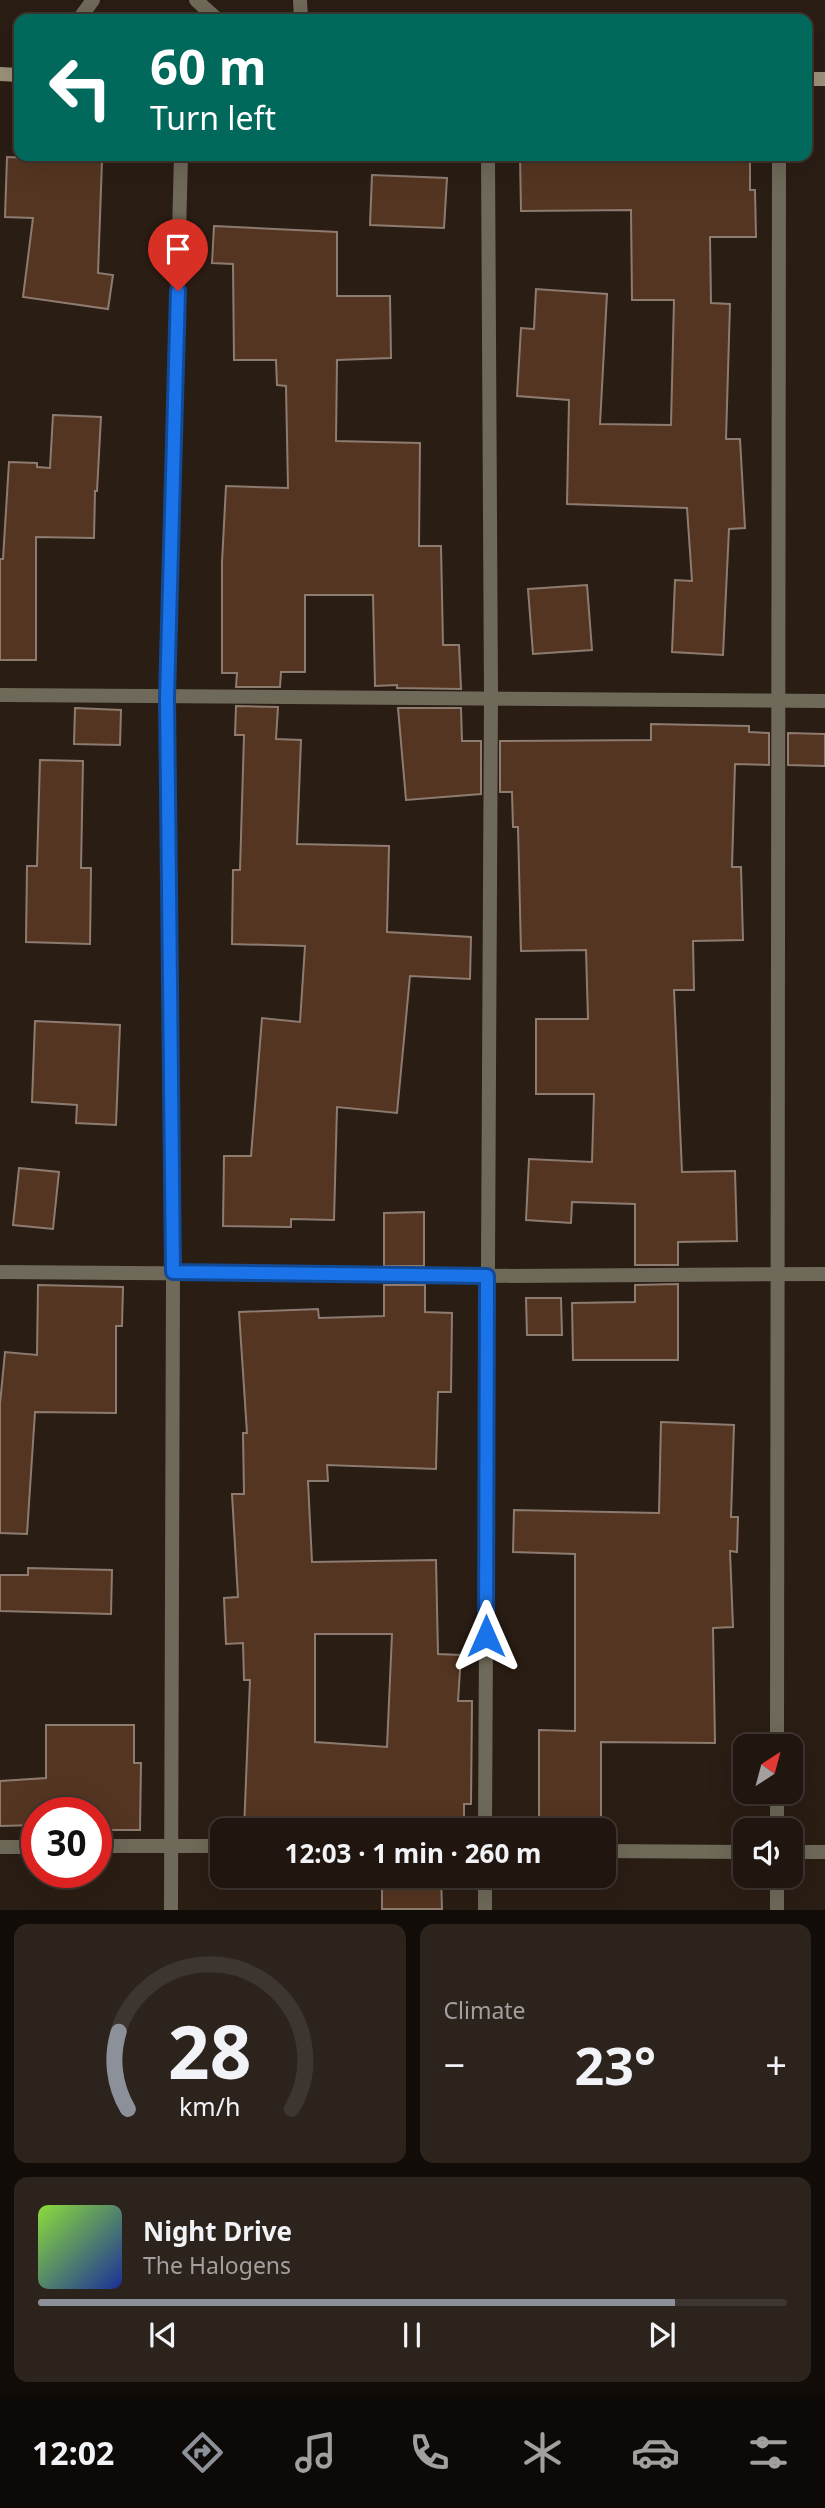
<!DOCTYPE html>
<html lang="en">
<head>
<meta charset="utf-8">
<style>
  body { margin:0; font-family:"Noto Sans",sans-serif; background:#2d231d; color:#f1f3f6; height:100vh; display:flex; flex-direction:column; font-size:26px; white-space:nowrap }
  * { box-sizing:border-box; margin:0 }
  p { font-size:23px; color:#a29f9e }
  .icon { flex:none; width:38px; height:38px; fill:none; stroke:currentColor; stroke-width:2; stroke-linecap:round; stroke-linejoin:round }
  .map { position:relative; height:1910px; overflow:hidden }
  .panel { display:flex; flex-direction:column; gap:14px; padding:14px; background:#120c08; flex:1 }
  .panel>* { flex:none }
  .hud { position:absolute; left:14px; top:14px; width:798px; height:147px; border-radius:14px; box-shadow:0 7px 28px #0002,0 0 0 2px #3d352f; background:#00695c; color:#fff; overflow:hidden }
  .needle { width:46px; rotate:36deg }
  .buttons { position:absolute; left:733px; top:1734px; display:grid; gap:14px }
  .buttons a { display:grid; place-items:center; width:70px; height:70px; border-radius:14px; background:#20160f; box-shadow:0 7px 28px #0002,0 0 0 2px #3d352f; font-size:35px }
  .speed { position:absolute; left:21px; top:1797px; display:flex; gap:14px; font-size:35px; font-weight:700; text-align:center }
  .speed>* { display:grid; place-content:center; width:91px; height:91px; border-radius:50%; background:#20160f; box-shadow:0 7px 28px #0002,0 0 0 2px #3d352f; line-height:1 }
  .speed .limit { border:10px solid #d22; background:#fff; color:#111 }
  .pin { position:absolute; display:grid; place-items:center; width:60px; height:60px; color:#fff; margin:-72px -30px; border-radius:50% 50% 50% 0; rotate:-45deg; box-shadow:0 0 7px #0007 }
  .pin .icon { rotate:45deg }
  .me { position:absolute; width:77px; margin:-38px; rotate:0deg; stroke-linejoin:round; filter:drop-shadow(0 0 5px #0008) }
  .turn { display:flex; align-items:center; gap:24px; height:147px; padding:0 21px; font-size:32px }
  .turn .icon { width:91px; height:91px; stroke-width:2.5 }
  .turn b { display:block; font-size:49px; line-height:60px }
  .big { font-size:52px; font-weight:700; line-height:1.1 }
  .panel .widget { flex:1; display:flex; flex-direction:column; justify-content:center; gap:10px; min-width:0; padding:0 24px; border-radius:14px; background:#2d231d }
  .panel .dial { align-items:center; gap:0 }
  .dial svg { height:182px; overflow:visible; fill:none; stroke:#3d352f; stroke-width:7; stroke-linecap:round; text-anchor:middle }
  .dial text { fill:#f1f3f6; stroke:none }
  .song { display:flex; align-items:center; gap:21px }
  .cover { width:84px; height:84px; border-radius:10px; background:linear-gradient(135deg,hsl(90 70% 55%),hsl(230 70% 35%)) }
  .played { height:7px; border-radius:4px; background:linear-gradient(90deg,#8c9099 85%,#3d352f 85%) }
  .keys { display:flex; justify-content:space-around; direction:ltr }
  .heat { display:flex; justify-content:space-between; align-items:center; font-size:38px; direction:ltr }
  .panel .tiles { flex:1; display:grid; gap:14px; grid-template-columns:1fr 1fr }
  .widget:last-child { grid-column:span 2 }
  .trip { position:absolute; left:210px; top:1818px; width:406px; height:70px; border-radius:14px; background:#20160f; box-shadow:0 7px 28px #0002,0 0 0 2px #3d352f; font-weight:700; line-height:70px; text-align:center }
  .tabs { display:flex; height:112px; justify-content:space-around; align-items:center; background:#0d0906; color:#a29f9e }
  .tabs .icon { width:49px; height:49px }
  .tabs .active { color:#8c9099 }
  .tabs b { font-size:32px; color:#f1f3f6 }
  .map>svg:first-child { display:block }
  .building { fill:#543521; stroke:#8d7b70; stroke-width:2; fill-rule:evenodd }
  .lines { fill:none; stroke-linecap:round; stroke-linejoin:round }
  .lane { stroke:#6f6959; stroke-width:14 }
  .street { stroke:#6f6959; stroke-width:14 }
  .secondary { stroke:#9c927a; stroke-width:14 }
  .route-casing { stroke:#114b97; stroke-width:18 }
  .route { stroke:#1a73e8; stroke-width:12 }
</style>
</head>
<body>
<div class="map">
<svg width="825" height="1910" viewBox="0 0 825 1910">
  <rect width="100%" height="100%" fill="#2a1d14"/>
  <!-- building -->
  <g class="building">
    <polygon points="520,156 750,156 750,190 755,190 756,237 710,237 711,303 730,304 726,439 740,439 745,528 729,529 723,655 672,652 675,580 692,581 687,508 567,504 569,400 517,396 521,328 534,329 536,289 607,294 600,424 671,425 674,300 632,300 631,210 521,211"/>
    <polygon points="7,157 102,161 98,273 113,275 108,309 23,297 33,218 5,217"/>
    <polygon points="372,175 447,178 444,228 370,225"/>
    <polygon points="214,226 337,232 337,296 390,296 391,358 337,360 336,441 420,443 419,546 441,546 443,645 459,645 461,689 397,688 397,685 375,686 373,595 305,595 305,672 281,672 280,687 236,687 237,673 222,673 222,562 226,486 288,488 286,386 277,385 276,360 234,360 233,264 212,263"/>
    <polygon points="53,415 101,417 97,491 95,491 94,538 36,537 36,660 0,660 0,559 3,559 9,462 37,463 37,467 50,468"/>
    <polygon points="587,585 592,650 533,654 528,589"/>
    <polygon points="236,706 278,707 276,739 301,740 297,844 389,846 387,932 471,937 470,979 410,976 397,1113 337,1107 334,1220 291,1219 291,1227 223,1226 224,1156 251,1156 262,1018 300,1022 305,946 232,944 233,870 240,870 244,735 235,735"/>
    <polygon points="75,708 121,710 120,745 74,744"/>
    <polygon points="398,708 461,708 462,741 481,741 481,794 406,800"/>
    <polygon points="651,724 749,726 749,732 769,733 769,765 735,764 732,867 741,867 743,940 693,941 694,990 674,990 682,1172 735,1171 737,1241 678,1242 678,1265 635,1265 635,1204 572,1202 571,1223 526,1220 529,1159 592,1162 594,1094 536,1094 536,1019 588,1019 586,950 521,951 518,827 513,827 512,792 500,792 500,741 651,740"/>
    <polygon points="788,733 825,734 825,766 788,765"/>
    <polygon points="40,760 83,761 81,868 91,868 90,944 26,942 27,866 37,866"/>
    <polygon points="35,1021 120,1025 116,1125 76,1123 77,1105 32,1102"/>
    <polygon points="19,1168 59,1172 53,1229 13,1225"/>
    <polygon points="424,1212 424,1266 384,1266 384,1213"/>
    <polygon points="678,1284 678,1360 573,1360 572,1303 635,1302 635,1285"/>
    <polygon points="38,1285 123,1287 122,1326 116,1326 116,1413 35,1412 27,1534 0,1533 0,1404 5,1352 37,1355"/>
    <path d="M384 1285H425V1312L452 1313 451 1392H438L436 1469 327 1465 328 1481H308L312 1562 436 1560 438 1654 461 1655 458 1701H472L471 1804H464V1828H441V1830H244L250 1680H244L243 1643 226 1644 224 1598 238 1597 232 1494H244L243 1433H247L239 1312 318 1309 319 1318 384 1316ZM315 1634H392L387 1747 315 1742Z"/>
    <polygon points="526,1298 561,1298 562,1335 527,1335"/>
    <polygon points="661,1422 734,1425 731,1517 738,1517 737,1552 730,1551 733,1627 713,1628 715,1743 601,1742 601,1822 539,1821 539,1730 575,1731 575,1554 513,1552 514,1510 659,1513"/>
    <polygon points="28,1568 112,1570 111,1614 0,1611 0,1575 28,1575"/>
    <polygon points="46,1725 134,1725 134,1763 141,1763 140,1830 96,1830 96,1813 37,1813 37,1825 0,1826 0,1781 46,1778"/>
    <polygon points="382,1876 441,1876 442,1909 382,1909"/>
  </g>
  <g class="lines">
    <!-- lane -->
    <g class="lane">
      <polyline points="196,0 217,19"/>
      <polyline points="79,19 93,0"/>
    </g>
    <!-- street -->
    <g class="street">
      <polyline points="300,0 301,19"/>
      <polyline points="0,695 825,701"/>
      <polyline points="0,1272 487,1276 825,1274"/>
      <polyline points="777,1746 779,156"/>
      <polyline points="485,1830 491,697 488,156"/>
      <polyline points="777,1830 777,1792"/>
      <polyline points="96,1846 222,1846"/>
      <polyline points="0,1847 37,1847"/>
      <polyline points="604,1851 746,1852"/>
      <polyline points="791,1852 825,1852"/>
      <polyline points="485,1876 485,1910"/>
      <polyline points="171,1910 173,1272 167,697 181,156"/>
      <polyline points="777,1910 777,1876"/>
    </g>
    <!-- secondary -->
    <g class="secondary">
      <polyline points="0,74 19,75"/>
      <polyline points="807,79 825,79"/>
    </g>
  </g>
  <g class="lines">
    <defs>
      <polyline id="route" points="178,291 167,697 173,1272 487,1276 486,1636"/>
    </defs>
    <!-- route casing -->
    <use href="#route" class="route-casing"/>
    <!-- route -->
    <use href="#route" class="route"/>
  </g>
</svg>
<div class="buttons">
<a><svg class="needle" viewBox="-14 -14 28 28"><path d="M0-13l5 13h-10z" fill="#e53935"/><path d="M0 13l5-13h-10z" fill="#a29f9e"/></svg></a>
<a><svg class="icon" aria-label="sound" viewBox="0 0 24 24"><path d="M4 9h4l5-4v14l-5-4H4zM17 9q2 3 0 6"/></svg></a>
</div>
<div class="speed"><div class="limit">30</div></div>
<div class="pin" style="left:178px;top:291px;background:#d93025"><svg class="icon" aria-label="arrive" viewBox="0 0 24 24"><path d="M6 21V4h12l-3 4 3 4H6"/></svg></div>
<svg class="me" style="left:486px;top:1636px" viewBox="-20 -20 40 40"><path d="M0-17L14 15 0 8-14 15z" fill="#1a73e8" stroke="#fff" stroke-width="4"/></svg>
<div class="trip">12:03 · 1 min · 260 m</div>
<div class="hud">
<div class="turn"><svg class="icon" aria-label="left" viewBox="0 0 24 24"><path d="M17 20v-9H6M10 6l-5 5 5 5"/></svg><div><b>60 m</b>Turn left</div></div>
</div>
</div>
<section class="panel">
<div class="tiles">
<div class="widget dial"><svg viewBox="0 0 100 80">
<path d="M14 69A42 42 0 1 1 86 69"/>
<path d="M14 69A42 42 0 0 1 10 35" stroke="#8c9099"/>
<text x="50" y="56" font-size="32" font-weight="700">28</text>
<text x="50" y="72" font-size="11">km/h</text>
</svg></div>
<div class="widget"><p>Climate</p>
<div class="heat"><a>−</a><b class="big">23°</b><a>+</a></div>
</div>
<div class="widget">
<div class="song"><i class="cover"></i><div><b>Night Drive</b><p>The Halogens</p></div></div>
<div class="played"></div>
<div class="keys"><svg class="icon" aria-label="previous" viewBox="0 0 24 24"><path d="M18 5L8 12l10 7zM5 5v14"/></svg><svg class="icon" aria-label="pause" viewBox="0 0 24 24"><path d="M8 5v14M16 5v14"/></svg><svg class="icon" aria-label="next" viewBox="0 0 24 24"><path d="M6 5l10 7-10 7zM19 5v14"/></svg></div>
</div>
</div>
</section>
<nav class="tabs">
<b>12:02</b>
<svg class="icon active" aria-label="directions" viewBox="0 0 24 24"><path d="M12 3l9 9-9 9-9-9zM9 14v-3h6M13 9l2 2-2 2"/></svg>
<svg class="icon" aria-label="music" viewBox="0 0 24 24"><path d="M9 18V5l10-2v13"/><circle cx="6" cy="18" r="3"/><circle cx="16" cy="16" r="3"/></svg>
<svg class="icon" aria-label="phone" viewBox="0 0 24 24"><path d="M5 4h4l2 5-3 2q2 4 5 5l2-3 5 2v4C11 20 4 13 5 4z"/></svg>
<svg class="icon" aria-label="climate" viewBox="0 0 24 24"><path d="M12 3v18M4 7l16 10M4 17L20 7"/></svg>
<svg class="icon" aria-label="car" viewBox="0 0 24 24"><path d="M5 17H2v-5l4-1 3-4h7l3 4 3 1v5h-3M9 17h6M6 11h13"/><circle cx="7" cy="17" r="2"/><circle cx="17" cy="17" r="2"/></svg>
<svg class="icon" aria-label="filters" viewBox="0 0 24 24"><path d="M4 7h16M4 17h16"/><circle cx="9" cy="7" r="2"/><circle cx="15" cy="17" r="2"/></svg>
</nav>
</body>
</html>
